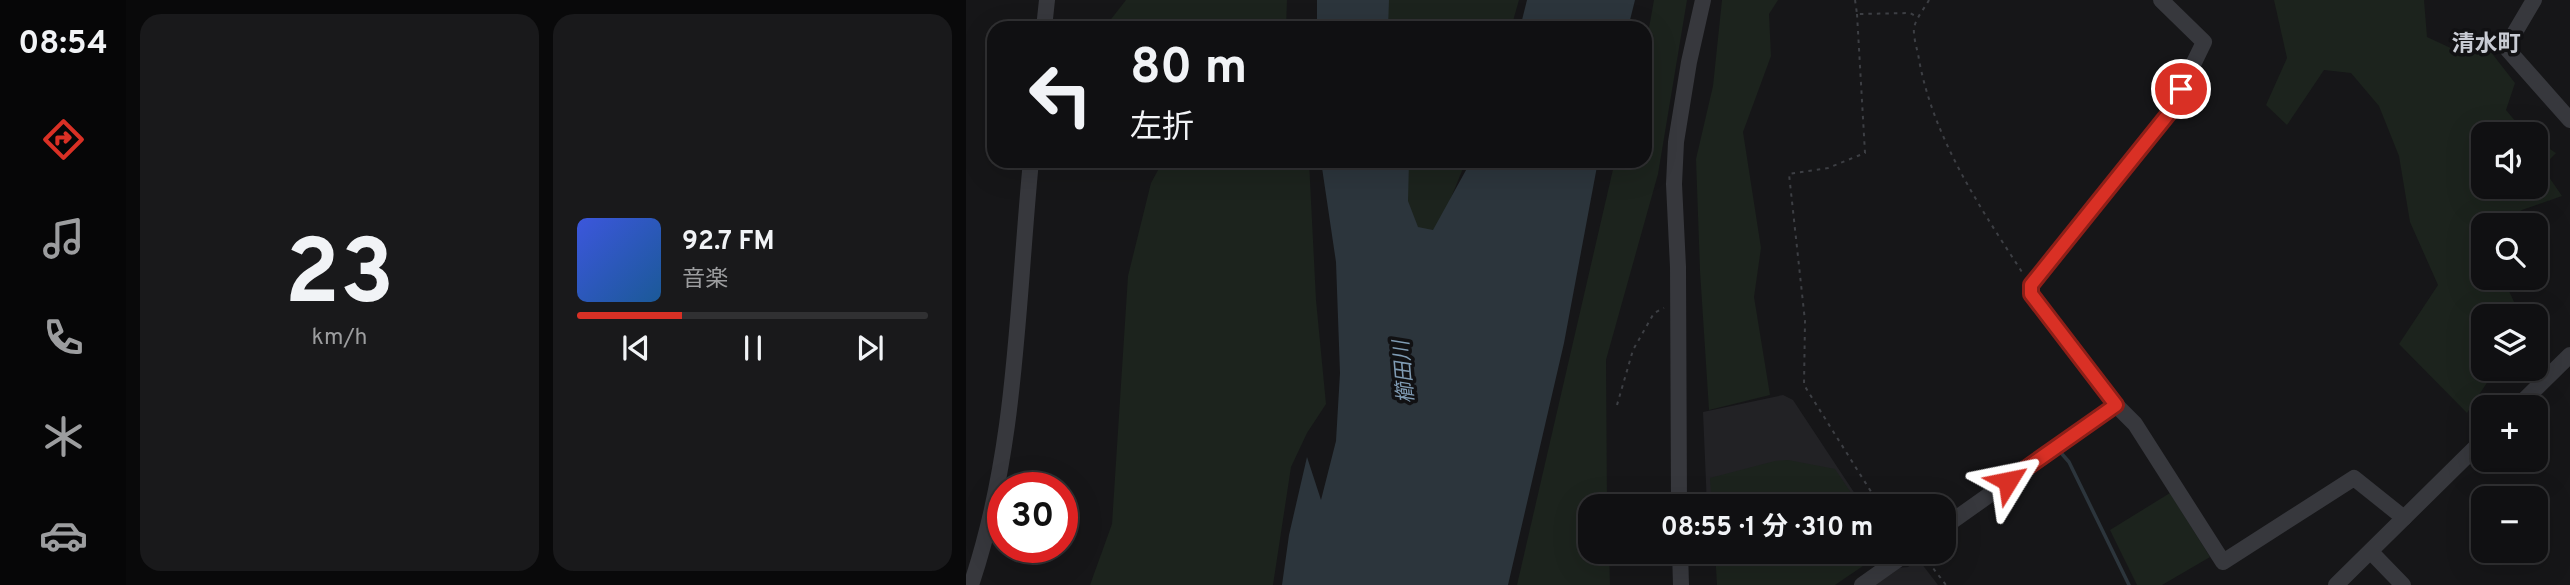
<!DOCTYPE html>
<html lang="ja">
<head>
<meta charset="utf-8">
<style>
  body { margin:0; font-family:Overpass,"Noto Sans JP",sans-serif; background:#19191b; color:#f1f3f6; height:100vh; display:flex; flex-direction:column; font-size:26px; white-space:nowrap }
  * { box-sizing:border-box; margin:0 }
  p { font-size:23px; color:#9c9d9f }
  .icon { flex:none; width:38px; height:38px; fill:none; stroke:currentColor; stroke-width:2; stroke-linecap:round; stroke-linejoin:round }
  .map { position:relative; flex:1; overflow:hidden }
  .side { display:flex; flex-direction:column; gap:14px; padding:14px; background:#09090a; width:840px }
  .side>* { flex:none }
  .hud { position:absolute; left:21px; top:21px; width:665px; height:147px; border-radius:21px; box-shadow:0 7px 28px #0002,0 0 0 2px #303032; background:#101012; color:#f1f3f6; overflow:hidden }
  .buttons { position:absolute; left:1505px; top:122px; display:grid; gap:14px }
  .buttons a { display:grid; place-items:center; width:77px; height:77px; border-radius:14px; background:#101012; box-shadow:0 7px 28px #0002,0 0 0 2px #303032; font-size:35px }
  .speed { position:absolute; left:21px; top:472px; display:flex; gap:14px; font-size:35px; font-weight:700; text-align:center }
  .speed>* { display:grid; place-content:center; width:91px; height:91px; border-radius:50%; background:#101012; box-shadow:0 7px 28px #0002,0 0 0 2px #303032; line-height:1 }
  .speed .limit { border:10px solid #d22; background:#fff; color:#111 }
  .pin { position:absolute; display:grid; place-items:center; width:60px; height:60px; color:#fff; margin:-30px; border:4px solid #fff; border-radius:50%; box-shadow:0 2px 7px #0007 }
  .me { position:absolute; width:77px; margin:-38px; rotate:55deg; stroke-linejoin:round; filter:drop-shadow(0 0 5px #0008) }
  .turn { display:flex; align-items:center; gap:24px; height:147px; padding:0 28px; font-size:32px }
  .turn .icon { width:91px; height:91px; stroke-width:2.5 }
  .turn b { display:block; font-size:49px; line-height:60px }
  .side .widget { flex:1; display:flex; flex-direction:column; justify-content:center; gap:10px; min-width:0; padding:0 24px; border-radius:21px; background:#19191b }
  .side .dial { align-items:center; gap:0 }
  .dial b { font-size:91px; line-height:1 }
  .song { display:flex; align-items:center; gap:21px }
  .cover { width:84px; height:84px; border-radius:10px; background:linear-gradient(135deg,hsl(230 70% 55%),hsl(210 70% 35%)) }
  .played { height:7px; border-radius:4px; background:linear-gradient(90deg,#d93025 30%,#303032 30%) }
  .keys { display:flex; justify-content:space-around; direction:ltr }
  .side .tiles { flex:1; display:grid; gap:14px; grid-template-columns:repeat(2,1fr) }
  .trip { position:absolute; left:612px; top:494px; width:378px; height:70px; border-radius:21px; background:#101012; box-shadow:0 7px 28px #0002,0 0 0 2px #303032; font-weight:700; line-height:70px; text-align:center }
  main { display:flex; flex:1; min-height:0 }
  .menu { display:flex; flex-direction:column; width:126px; justify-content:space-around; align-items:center; background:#060607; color:#9c9d9f }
  .menu .icon { width:49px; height:49px }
  .menu .selected { color:#d93025 }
  .menu b { font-size:32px; color:#f1f3f6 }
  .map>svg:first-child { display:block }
  .built { fill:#222225 }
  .green { fill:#1c231d }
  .water { fill:#2c353c }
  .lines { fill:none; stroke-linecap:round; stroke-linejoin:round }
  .stream { stroke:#2c353c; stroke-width:3.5 }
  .path { stroke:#3d3f44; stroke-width:2; stroke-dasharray:3.5 5; stroke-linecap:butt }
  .minor { stroke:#37383d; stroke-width:16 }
  .route-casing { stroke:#8d1f18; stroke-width:18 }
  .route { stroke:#d93025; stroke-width:12 }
  .labels { text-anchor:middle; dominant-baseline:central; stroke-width:7; stroke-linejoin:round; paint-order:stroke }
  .water-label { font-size:21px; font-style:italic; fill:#7f9bb3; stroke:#111113 }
  .quarter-label { font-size:23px; font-weight:bold; fill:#c9ccd4; stroke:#111113 }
</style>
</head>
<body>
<main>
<nav class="menu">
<b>08:54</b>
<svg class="icon selected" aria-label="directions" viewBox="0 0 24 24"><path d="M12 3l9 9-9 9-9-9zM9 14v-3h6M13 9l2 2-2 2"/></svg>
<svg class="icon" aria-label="music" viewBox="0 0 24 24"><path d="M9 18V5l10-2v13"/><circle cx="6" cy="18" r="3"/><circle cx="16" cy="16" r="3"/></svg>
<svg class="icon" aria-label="phone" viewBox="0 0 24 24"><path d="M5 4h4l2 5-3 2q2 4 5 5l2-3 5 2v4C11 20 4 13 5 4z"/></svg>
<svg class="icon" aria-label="climate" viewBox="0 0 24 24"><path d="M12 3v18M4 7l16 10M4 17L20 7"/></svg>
<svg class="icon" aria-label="car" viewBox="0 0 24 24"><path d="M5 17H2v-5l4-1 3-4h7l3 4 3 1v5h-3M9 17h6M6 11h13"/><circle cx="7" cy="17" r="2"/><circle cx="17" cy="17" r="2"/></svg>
</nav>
<section class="side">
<div class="tiles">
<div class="widget dial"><b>23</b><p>km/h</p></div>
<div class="widget">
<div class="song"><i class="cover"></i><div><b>92.7 FM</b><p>音楽</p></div></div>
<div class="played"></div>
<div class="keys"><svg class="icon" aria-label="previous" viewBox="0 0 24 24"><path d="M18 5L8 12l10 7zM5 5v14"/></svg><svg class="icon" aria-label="pause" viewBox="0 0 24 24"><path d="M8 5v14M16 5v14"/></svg><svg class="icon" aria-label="next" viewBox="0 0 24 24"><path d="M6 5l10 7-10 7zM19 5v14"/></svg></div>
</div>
</div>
</section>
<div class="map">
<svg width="1604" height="585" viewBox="0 0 1604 585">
  <rect width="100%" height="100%" fill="#161618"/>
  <!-- built -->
  <g class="built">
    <polygon points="817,395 827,400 897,506 741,506 737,412"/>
    <polygon points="952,559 972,585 906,585 930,568 942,567"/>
  </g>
  <!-- green -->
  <g class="green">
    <polygon points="160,0 321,0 320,28 141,28 142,23"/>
    <polygon points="417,0 553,0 545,28 415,28"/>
    <polygon points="688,0 721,0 692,174 640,360 641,506 625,506 625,551 643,551 644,585 551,585 648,165 649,161 679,161 679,50"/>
    <polygon points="756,0 812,0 803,14 805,56 777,132 795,248 788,297 804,395 743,410 734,271 730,159 747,86"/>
    <polygon points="1308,0 1458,0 1461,37 1489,50 1514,38 1549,83 1540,110 1561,135 1517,135 1517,187 1570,187 1570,140 1590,153 1576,167 1596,196 1556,210 1538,221 1537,226 1517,226 1517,278 1537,278 1555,317 1517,317 1517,369 1530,369 1501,413 1433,344 1472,285 1444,222 1433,156 1413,106 1385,73 1358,70 1321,125 1300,105 1321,58"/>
    <polygon points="197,161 343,161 350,300 360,404 341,433 325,467 307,585 124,585 146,524 162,276 185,183"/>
    <polygon points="407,161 500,161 465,247"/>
    <polygon points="822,460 869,469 894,506 746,506 744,478 809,461"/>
    <polygon points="1204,493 1244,557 1196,585 1171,585 1144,530"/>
    <polygon points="749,551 919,551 869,585 751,585"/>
  </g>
  <!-- water -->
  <g class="water">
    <polygon points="351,0 423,0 422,28 351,28"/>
    <polygon points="561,0 669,0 662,28 554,28"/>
    <polygon points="355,161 443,161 442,201 452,227 467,230 505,161 632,161 598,343 542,585 316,585 323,535 341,457 355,500 370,441 374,373 370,262"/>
  </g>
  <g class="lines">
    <!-- stream -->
    <polyline class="stream" points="1096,454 1103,462 1163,585"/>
    <!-- path -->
    <g class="path">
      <polyline points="889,0 891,14 944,13 951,17"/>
      <path d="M963 0C958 9 950 18 948 28 947 38 952 51 953 60 968 139 1013 206 1056 272"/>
      <polyline points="891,14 899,153 862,168 823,174 839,321 838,385 914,506"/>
      <polyline points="651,405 667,350 688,313 698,308"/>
      <polyline points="957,555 980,585"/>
    </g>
    <!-- minor -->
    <g class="minor">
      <polyline points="1195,0 1238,42 1204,112 1065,285 1065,294 1150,405 1169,424 1257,562 1388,478 1438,518"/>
      <polyline points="1568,0 1542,44 1542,50 1604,120"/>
      <polyline points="78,28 81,0"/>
      <polyline points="1550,408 1604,355"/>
      <polyline points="713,506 712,267 708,184 710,142 723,62 737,0"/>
      <polyline points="978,527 1150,405"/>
      <polyline points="714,551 715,585"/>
      <polyline points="1405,552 1437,585"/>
      <path d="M5 585C51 449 51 303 65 161"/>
      <polyline points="896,585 944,551"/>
      <polyline points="1370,585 1517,440"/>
    </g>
  </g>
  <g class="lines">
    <defs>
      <polyline id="route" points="1042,481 1150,405 1065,294 1065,285 1204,112 1215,89"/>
    </defs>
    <!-- route casing -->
    <use href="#route" class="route-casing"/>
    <!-- route -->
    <use href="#route" class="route"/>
  </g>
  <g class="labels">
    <!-- water labels -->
    <g class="water-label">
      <text transform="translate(439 372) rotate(-95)">櫛田川</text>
    </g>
    <!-- quarter labels -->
    <g class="quarter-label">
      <text x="1520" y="45">清水町</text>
    </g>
  </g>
</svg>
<div class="buttons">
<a><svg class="icon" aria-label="sound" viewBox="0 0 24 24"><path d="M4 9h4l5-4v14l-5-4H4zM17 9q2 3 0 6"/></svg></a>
<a><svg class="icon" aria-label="search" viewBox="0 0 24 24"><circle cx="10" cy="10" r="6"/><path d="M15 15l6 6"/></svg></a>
<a><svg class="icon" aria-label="layers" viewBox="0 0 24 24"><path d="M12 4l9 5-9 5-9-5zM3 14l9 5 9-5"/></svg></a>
<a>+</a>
<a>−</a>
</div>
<div class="speed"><div class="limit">30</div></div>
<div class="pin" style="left:1215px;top:89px;background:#d93025"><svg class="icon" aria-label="arrive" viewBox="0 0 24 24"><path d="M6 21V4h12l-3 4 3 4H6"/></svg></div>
<svg class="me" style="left:1042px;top:481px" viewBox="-20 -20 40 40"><path d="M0-17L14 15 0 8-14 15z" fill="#d93025" stroke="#fff" stroke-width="4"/></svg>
<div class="trip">08:55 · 1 分 · 310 m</div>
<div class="hud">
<div class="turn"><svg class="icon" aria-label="left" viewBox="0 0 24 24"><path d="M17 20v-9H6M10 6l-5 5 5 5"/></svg><div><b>80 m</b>左折</div></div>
</div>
</div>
</main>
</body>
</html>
